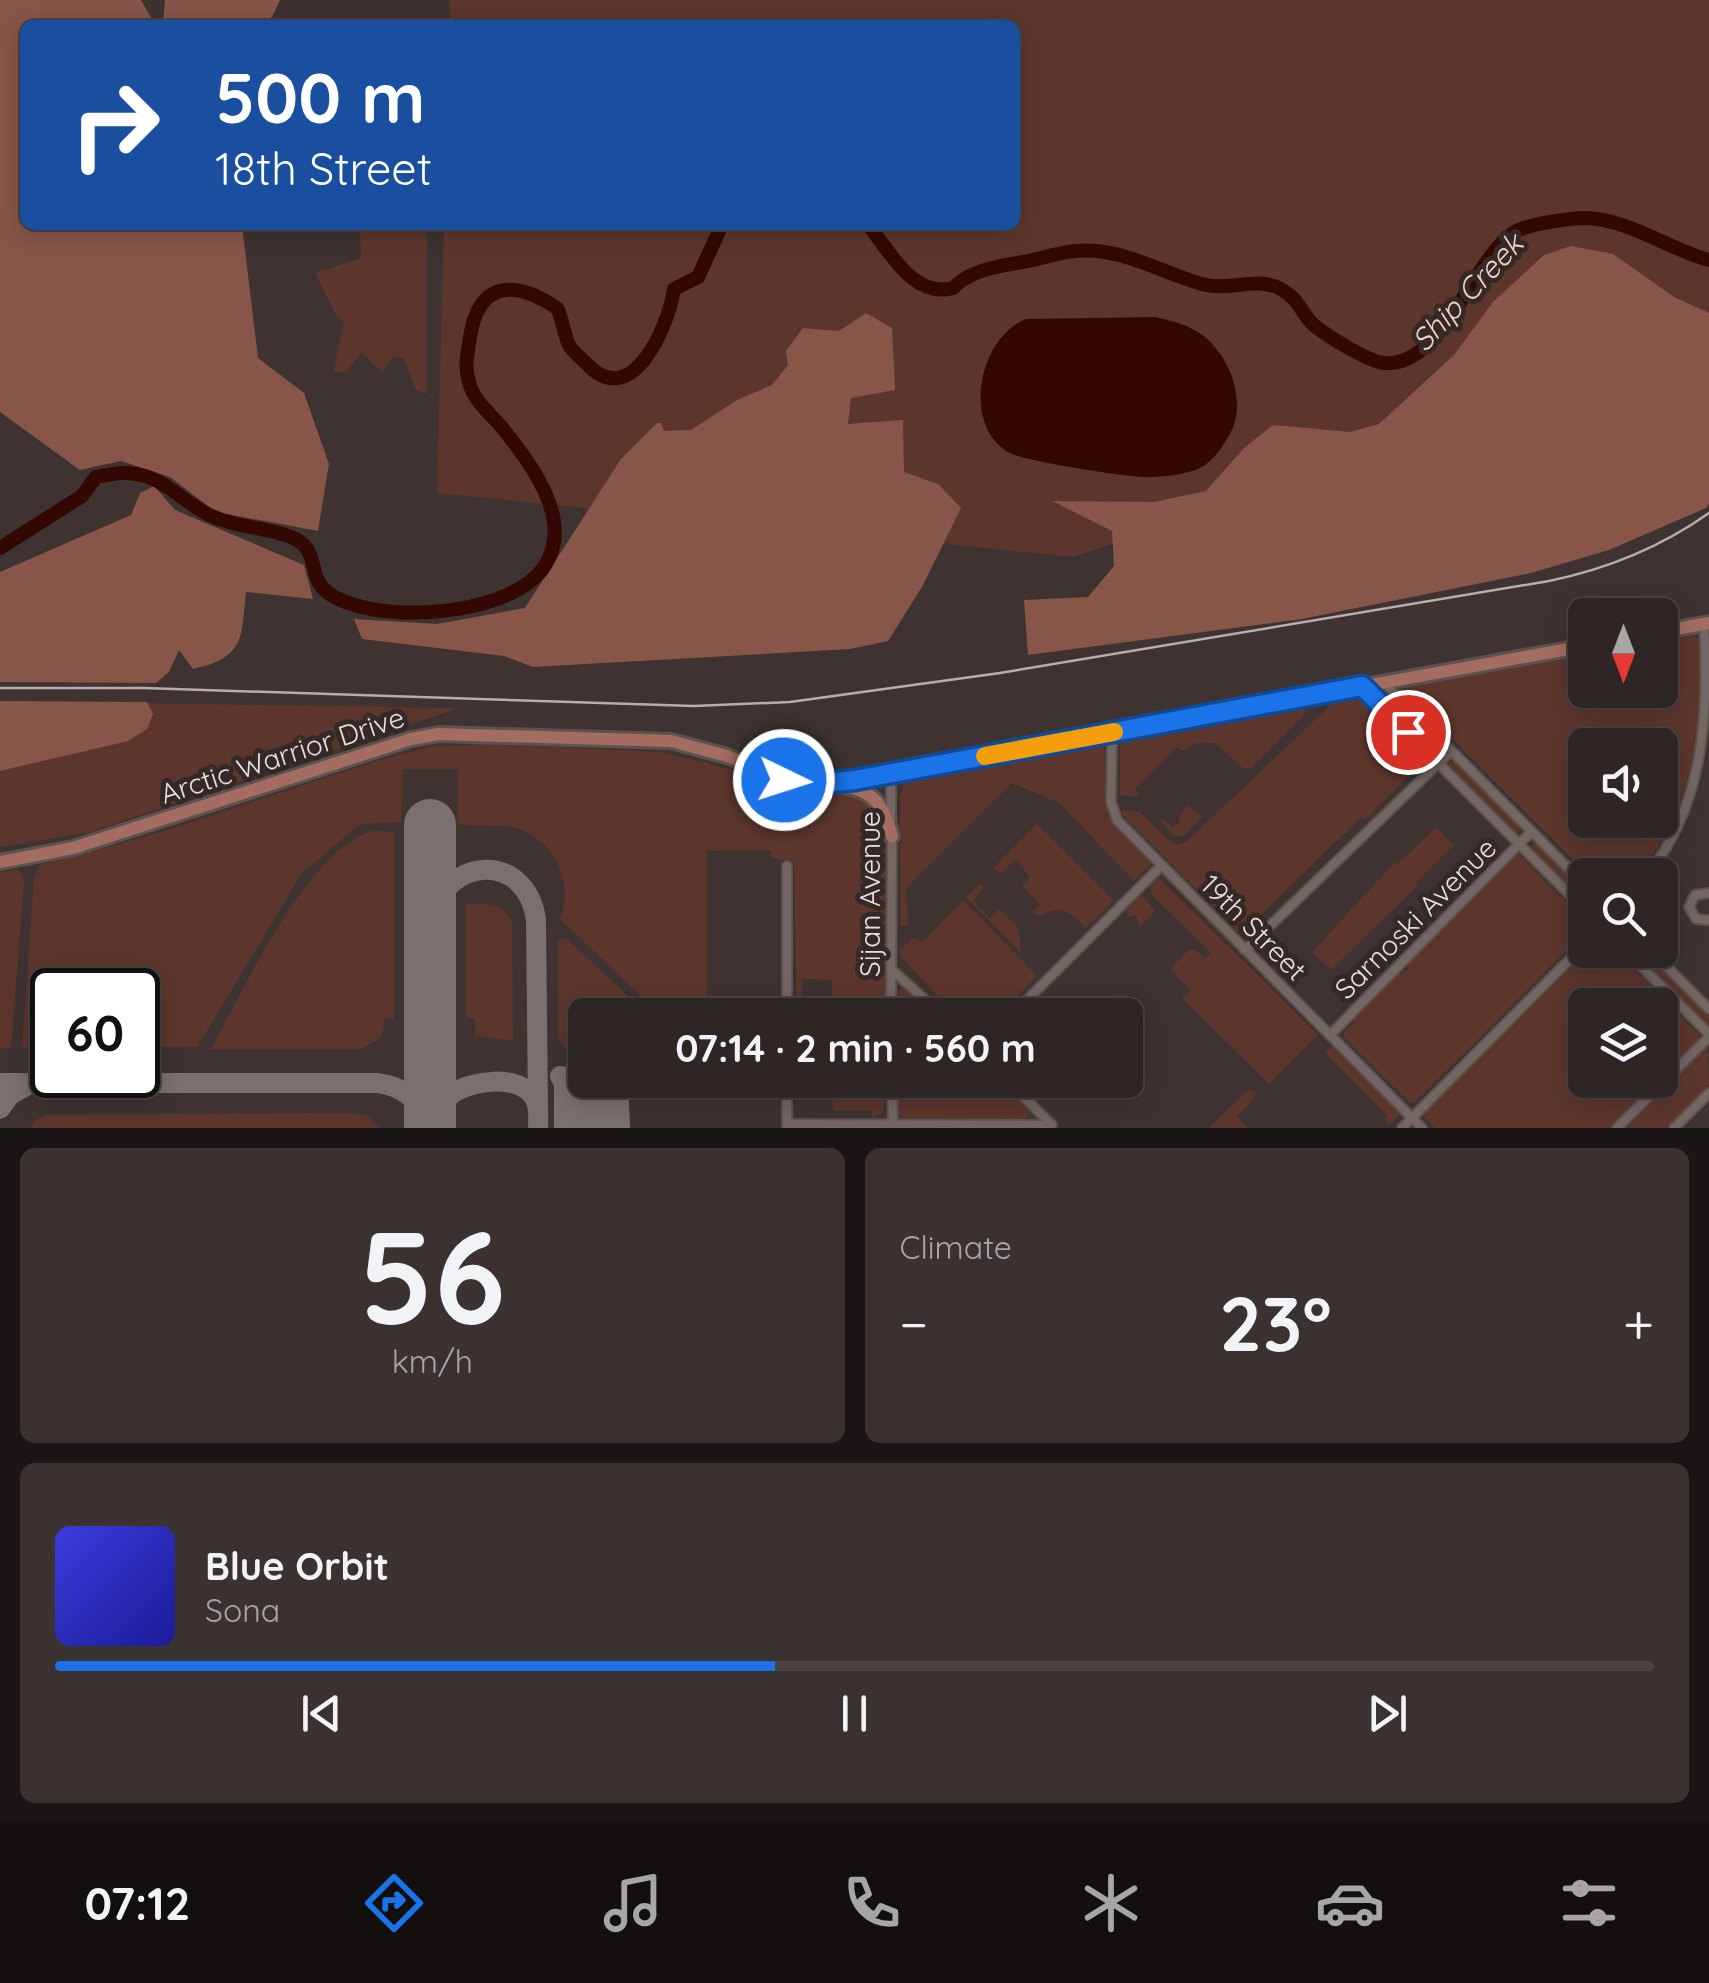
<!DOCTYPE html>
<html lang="en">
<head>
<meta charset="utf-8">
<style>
  body { margin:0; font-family:Quicksand,sans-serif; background:#3a3231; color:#f1f3f6; height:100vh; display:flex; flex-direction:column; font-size:38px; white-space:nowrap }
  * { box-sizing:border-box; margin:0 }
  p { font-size:32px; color:#a7a5a6 }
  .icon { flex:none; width:55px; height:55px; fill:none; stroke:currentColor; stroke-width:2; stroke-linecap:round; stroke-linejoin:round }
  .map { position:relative; height:1128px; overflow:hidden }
  .details { display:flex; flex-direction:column; gap:20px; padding:20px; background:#191514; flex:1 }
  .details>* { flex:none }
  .guide { position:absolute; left:20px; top:20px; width:1000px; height:210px; border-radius:15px; box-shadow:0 5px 25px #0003,0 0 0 2px #494341; background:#1a4fa0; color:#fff; overflow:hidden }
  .needle { width:65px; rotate:180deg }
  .controls { position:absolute; left:1568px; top:598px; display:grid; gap:20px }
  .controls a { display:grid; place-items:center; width:110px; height:110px; border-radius:15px; background:#2e2624; box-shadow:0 5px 25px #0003,0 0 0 2px #494341; font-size:50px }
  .speed { position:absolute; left:30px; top:968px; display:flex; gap:20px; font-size:50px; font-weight:700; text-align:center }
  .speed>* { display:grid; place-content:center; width:130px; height:130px; border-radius:50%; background:#2e2624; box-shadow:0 5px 25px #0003,0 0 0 2px #494341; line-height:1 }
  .speed .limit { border:5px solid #111; border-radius:15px; background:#fff; color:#111 }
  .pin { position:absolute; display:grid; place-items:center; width:85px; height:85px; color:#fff; margin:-42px; border:5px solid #fff; border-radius:50%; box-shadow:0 2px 10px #0007 }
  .me { position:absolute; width:110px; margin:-55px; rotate:94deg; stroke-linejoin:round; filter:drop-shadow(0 0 8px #0008) }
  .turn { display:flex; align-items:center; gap:35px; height:210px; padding:0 30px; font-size:45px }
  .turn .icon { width:130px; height:130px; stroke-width:2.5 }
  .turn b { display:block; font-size:70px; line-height:85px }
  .big { font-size:75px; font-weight:700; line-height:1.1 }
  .details .widget { flex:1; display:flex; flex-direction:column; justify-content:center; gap:15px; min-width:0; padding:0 35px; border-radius:15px; background:#3a3231 }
  .details .dial { align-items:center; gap:0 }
  .dial b { font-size:130px; line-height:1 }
  .song { display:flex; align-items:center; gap:30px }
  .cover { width:120px; height:120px; border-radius:15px; background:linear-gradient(135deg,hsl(240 70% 55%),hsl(240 70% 35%)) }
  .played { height:10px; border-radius:5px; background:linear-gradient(90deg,#1a73e8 45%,#494341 45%) }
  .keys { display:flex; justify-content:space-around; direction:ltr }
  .heat { display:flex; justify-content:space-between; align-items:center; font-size:55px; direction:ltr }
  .details .tiles { flex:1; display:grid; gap:20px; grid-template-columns:1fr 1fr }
  .widget:last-child { grid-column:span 2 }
  .trip { position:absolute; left:568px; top:998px; width:575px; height:100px; border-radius:15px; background:#2e2624; box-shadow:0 5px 25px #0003,0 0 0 2px #494341; font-weight:700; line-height:100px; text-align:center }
  .menu { display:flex; height:160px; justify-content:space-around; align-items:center; background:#120f0e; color:#a7a5a6 }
  .menu .icon { width:70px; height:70px }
  .menu .active { color:#1a73e8 }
  .menu b { font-size:45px; color:#f1f3f6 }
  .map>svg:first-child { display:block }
  .green { fill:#5c362d; fill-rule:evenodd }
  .forest { fill:#885549 }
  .water { fill:#330802 }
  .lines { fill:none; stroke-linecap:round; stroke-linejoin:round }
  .river { stroke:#330802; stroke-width:14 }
  .taxiway { stroke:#7a706e; stroke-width:20 }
  .runway { stroke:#7a706e; stroke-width:52 }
  .street-casing { stroke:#5c5250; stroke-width:12 }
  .primary-casing { stroke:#5c5250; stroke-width:18 }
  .street { stroke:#736663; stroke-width:8 }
  .primary { stroke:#a56d61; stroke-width:12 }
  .rail { stroke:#b6adac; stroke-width:2.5 }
  .route-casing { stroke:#114b97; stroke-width:25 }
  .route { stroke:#1a73e8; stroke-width:18 }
  .slow { stroke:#f59e0b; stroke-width:18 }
  .labels { text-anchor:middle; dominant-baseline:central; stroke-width:10; stroke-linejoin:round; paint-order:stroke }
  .street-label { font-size:28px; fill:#e9e1e0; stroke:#342926 }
  .water-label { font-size:30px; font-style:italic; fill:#f4d1c9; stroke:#342926 }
</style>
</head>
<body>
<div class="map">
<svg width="1709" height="1128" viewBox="0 0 1709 1128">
  <rect width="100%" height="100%" fill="#3e3330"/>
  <!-- green -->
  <g class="green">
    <polygon points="450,0 1709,0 1709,340 1074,557 437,493 444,225 1015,225 1015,25 450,25"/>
    <polygon points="344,225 427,225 427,394 416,390 403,357 392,357 382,373 362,352 346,372 333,372 344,322 335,313 315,273 361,258 360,230"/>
    <path d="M1694 635 1700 641C1705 724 1692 808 1638 875H1589L1404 692 1407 687 1585 654V690H1660V641ZM1585 745H1660V820H1585Z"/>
    <polygon points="1386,690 1440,745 1433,752 1377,696 1378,692"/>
    <polygon points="1360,696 1425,760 1365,820 1361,817 1257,919 1261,925 1248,938 1244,938 1122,814 1121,810 1140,812 1171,842 1176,845 1186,842 1336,700"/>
    <polygon points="0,701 459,708 90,832 0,847"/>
    <polygon points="1297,707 1306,709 1303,716 1251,768 1244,769 1215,743 1197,743 1182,751 1177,747 1135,789 1139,795 1135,797 1120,795 1120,741"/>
    <polygon points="1104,743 1108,814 1111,822 1152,863 1134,881 1059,803 1012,783 906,888 908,922 907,926 901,926 900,798 905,781"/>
    <path d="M488 744 660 752 731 769 786 791 843 792 866 797 885 825V1015H833L832 980 802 979 801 1015H797L794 862 772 858 771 850 707 851V1015H661L560 919C575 882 553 836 512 827 494 823 475 829 458 823V769H403L401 822 360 824 302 873 197 1047H138V990H52V1047H22L34 877 40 865 155 834 373 762 430 747Z"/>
    <polygon points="1454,759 1523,827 1515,835 1447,765"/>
    <polygon points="1188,806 1203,816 1183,836 1173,836 1161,821 1163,819 1173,828 1181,821 1178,817"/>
    <path d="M1037 824 1114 901 1086 928C1071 913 1062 902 1041 916L1032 913 1040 905 1022 886 1030 877 1016 859 1000 874 993 868Z"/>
    <polygon points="1436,827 1454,845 1416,882 1418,885 1331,970 1312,952 1395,862 1398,864"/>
    <path d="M372 831 394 832V1018L385 1019 381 1038 361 1049H211C244 990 306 851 372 831Z"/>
    <polygon points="1536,841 1585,890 1585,904 1529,848"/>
    <polygon points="1518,853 1585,921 1585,932 1415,1102 1409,1102 1344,1037 1344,1032 1355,1021 1353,1017 1399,972 1402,975 1408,968 1406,965"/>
    <polygon points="18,870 24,881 11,1048 0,1048 0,873"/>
    <polygon points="1158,877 1318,1035 1269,1084 1182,998 1190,990 1170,969 1189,950 1195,950 1205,958 1211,953 1151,894 1150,884"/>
    <polygon points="980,883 984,887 973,901 990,918 999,909 1019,929 1021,953 966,897"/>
    <polygon points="1143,896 1155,911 1140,927 1136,915 1128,917 1127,910 1136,898"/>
    <polygon points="963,900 1037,976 1000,1015 955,1015 902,958 900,951 912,938 923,941"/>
    <path d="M466 904C484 904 502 902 512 920L513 1041 475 1036V1018H466Z"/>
    <path d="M558 939H567L648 1015H585V1050C571 1050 565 1051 558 1037Z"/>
    <polygon points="1588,950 1615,950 1701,1037 1660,1079 1660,1005 1585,1005 1585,1080 1659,1080 1611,1128 1435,1128 1425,1118 1425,1112"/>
    <polygon points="1631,950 1645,950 1709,1014 1709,1025"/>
    <polygon points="902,987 912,991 936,1015 897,1015 897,995"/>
    <polygon points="1708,1043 1709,1085 1666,1128 1623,1128"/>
    <polygon points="1334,1046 1401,1112 1390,1125 1385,1120 1388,1116 1327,1055 1326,1050"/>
    <polygon points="833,1080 884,1080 883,1113 872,1119 871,1110 833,1110"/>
    <polygon points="897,1080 1000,1080 1027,1106 1029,1115 1023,1119 902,1118 897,1113"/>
    <polygon points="1249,1089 1255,1092 1255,1098 1237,1117 1248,1128 1209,1128"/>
    <polygon points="344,1113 367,1115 380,1128 31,1128 34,1121 46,1115"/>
  </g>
  <!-- forest -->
  <g class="forest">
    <polygon points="0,0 141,0 155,25 25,25 25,225 242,225 258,358 304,393 329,464 318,531 216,512 170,477 121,461 80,470 0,412"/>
    <polygon points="165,0 280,0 272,17 255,25 163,25"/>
    <polygon points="1571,246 1613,254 1674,297 1709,313 1709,504 1706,508 1609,550 1531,573 1302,619 1028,655 1024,600 1088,597 1114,566 1112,531 1052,501 1154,502 1206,491 1244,448 1273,425 1350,432 1379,424 1454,355 1493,302 1544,255"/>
    <polygon points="866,313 892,328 895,390 851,398 848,424 903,420 904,472 938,484 961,508 922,587 888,641 850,649 533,667 504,656 362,639 354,619 437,624 525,608 621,459 657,423 661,423 664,431 691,430 737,400 772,385 788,365 786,351 803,328 839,331"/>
    <path d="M154 486 175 510 304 565 313 599 246 592C241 638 246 657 193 669L179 650 169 672 156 683 0 682V572L131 515 140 493Z"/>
    <polygon points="0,701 147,702 153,714 147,729 128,741 0,771"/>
  </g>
  <!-- water -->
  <path class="water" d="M1155 317C1173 321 1190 325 1205 337 1231 359 1247 403 1230 434 1223 446 1213 462 1200 468 1185 475 1162 477 1146 477 1128 477 1024 461 1010 453 961 427 978 338 1026 319Z"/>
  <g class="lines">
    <!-- river -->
    <g class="river">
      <path d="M868 225C890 251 913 299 953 288 970 270 999 266 1023 262 1040 259 1057 253 1075 251 1122 246 1162 274 1206 285 1231 291 1257 276 1281 289 1302 301 1301 315 1316 327 1329 337 1368 361 1383 363 1442 369 1472 261 1513 233 1526 224 1571 218 1587 218 1630 220 1668 249 1709 260"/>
      <path d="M0 548 82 496 96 477C112 474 125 471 141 475 171 482 189 509 219 519 242 528 280 529 299 541 318 553 309 579 327 592 373 626 504 617 541 571 577 525 534 468 504 430 491 414 474 402 469 382 464 367 468 351 470 337 479 280 515 280 557 308 563 320 564 335 569 345 573 352 581 358 586 363 631 413 668 328 674 289L698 277 722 225"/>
    </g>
    <!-- taxiway -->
    <g class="taxiway">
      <path d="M430 920C447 854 527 852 536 920L538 1107"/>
      <polyline points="560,1076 564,1084 564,1128"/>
      <polyline points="568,1076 581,1084 582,1128"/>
      <polyline points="597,1080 600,1086 601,1128"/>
      <polyline points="618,1080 620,1128"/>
      <path d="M0 1083H377C404 1086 421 1101 428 1128"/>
      <polyline points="0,1109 10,1095 28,1085"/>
      <path d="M432 1128C436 1115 441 1103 452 1094 471 1080 519 1074 534 1097 540 1106 538 1118 538 1128"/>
    </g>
    <!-- runway -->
    <polyline class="runway" points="430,1128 430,825"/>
    <defs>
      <g id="street">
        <polyline points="1384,683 1585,885"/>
        <polyline points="1362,687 1585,910"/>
        <polyline points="1112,733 1111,802 1117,820 1422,1128"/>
        <polyline points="891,774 891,821"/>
        <polyline points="787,866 787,1015"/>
        <path d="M1647 875C1705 805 1709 710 1704 624"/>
        <polyline points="1709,893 1695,895 1689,907 1696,919 1709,920"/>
        <polyline points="1245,950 1451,751"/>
        <polyline points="1625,950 1709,1034"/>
        <polyline points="1650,950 1709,1009"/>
        <polyline points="891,969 942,1015"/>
        <polyline points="891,1015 892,835"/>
        <polyline points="1012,1015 1161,866"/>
        <polyline points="1330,1035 1531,832"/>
        <polyline points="892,1080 893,1128"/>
        <polyline points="1007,1080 1052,1125"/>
        <polyline points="787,1124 1051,1125"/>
        <polyline points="787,1128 787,1080"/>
        <polyline points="1402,1128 1585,944"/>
        <polyline points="1617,1128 1709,1037"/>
        <polyline points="1674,1128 1709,1093"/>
      </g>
      <g id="primary">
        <polyline points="1660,632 1709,623"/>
        <path d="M845 786C876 791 884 808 892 836"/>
        <polyline points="0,862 73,848 411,739 439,734 671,741 727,756 784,780 826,784 1585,646"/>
      </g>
    </defs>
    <!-- street casing -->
    <use href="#street" class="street-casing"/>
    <!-- primary casing -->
    <use href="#primary" class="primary-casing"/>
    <!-- street -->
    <use href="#street" class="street"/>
    <!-- primary -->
    <use href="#primary" class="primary"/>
    <!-- rail -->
    <path class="rail" d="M0 688H144L694 706 790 702 1000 673 1549 581C1607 569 1661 547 1709 513"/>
  </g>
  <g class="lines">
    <defs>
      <polyline id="route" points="784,780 815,784 855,780 1362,686 1408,732"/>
    </defs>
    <!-- route casing -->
    <use href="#route" class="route-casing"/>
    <!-- route -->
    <use href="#route" class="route"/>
    <!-- slow -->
    <polyline class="slow" points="985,756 1114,732"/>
  </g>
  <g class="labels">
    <!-- street labels -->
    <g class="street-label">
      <text transform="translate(282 755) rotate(-18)">Arctic Warrior Drive</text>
      <text transform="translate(869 894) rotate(-90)">Sijan Avenue</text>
      <text transform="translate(1415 918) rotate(-45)">Sarnoski Avenue</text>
      <text transform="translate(1254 927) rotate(45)">19th Street</text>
    </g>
    <!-- water labels -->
    <g class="water-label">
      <text transform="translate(1467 292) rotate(-47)">Ship Creek</text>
    </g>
  </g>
</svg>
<div class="controls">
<a><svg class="needle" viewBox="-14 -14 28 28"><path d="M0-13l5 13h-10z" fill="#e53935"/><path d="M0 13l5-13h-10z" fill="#a7a5a6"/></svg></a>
<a><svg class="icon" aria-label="sound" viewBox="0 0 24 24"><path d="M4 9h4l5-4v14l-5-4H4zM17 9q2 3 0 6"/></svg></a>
<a><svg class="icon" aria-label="search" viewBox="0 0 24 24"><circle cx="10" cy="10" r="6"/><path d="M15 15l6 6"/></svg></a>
<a><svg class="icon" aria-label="layers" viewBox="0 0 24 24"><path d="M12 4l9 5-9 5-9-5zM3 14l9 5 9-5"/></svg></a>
</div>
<div class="speed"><div class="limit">60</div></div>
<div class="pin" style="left:1408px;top:732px;background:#d93025"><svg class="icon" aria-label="arrive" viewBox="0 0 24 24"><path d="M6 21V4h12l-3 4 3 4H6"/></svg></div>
<svg class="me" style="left:784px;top:780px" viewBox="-20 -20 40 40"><circle r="17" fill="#1a73e8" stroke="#fff" stroke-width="3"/><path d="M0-11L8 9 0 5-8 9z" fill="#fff"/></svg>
<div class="trip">07:14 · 2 min · 560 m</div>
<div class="guide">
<div class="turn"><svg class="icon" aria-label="right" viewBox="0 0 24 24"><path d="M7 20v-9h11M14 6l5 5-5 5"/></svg><div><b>500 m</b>18th Street</div></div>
</div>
</div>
<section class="details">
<div class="tiles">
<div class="widget dial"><b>56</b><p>km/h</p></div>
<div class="widget"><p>Climate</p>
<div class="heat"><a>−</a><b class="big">23°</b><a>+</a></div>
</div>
<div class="widget">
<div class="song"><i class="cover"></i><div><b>Blue Orbit</b><p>Sona</p></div></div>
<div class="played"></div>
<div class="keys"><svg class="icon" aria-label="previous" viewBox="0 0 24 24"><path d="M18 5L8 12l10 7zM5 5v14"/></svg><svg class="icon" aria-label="pause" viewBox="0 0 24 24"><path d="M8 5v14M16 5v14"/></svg><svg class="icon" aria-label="next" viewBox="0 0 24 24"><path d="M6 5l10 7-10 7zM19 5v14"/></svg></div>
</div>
</div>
</section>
<nav class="menu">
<b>07:12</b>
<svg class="icon active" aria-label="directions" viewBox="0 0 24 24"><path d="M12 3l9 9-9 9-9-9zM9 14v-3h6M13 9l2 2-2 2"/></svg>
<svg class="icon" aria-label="music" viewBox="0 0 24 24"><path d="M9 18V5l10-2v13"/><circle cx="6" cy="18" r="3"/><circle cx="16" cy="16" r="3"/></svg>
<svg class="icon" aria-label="phone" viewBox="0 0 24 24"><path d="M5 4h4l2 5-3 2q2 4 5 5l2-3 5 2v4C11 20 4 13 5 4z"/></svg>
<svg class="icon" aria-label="climate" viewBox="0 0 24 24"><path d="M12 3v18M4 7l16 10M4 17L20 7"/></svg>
<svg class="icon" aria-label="car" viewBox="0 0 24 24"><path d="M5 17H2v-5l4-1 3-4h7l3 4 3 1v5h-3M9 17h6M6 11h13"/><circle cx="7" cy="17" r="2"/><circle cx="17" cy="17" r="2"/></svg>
<svg class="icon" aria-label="filters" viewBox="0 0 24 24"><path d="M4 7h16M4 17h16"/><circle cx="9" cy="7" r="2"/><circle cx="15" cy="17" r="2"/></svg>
</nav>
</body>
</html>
